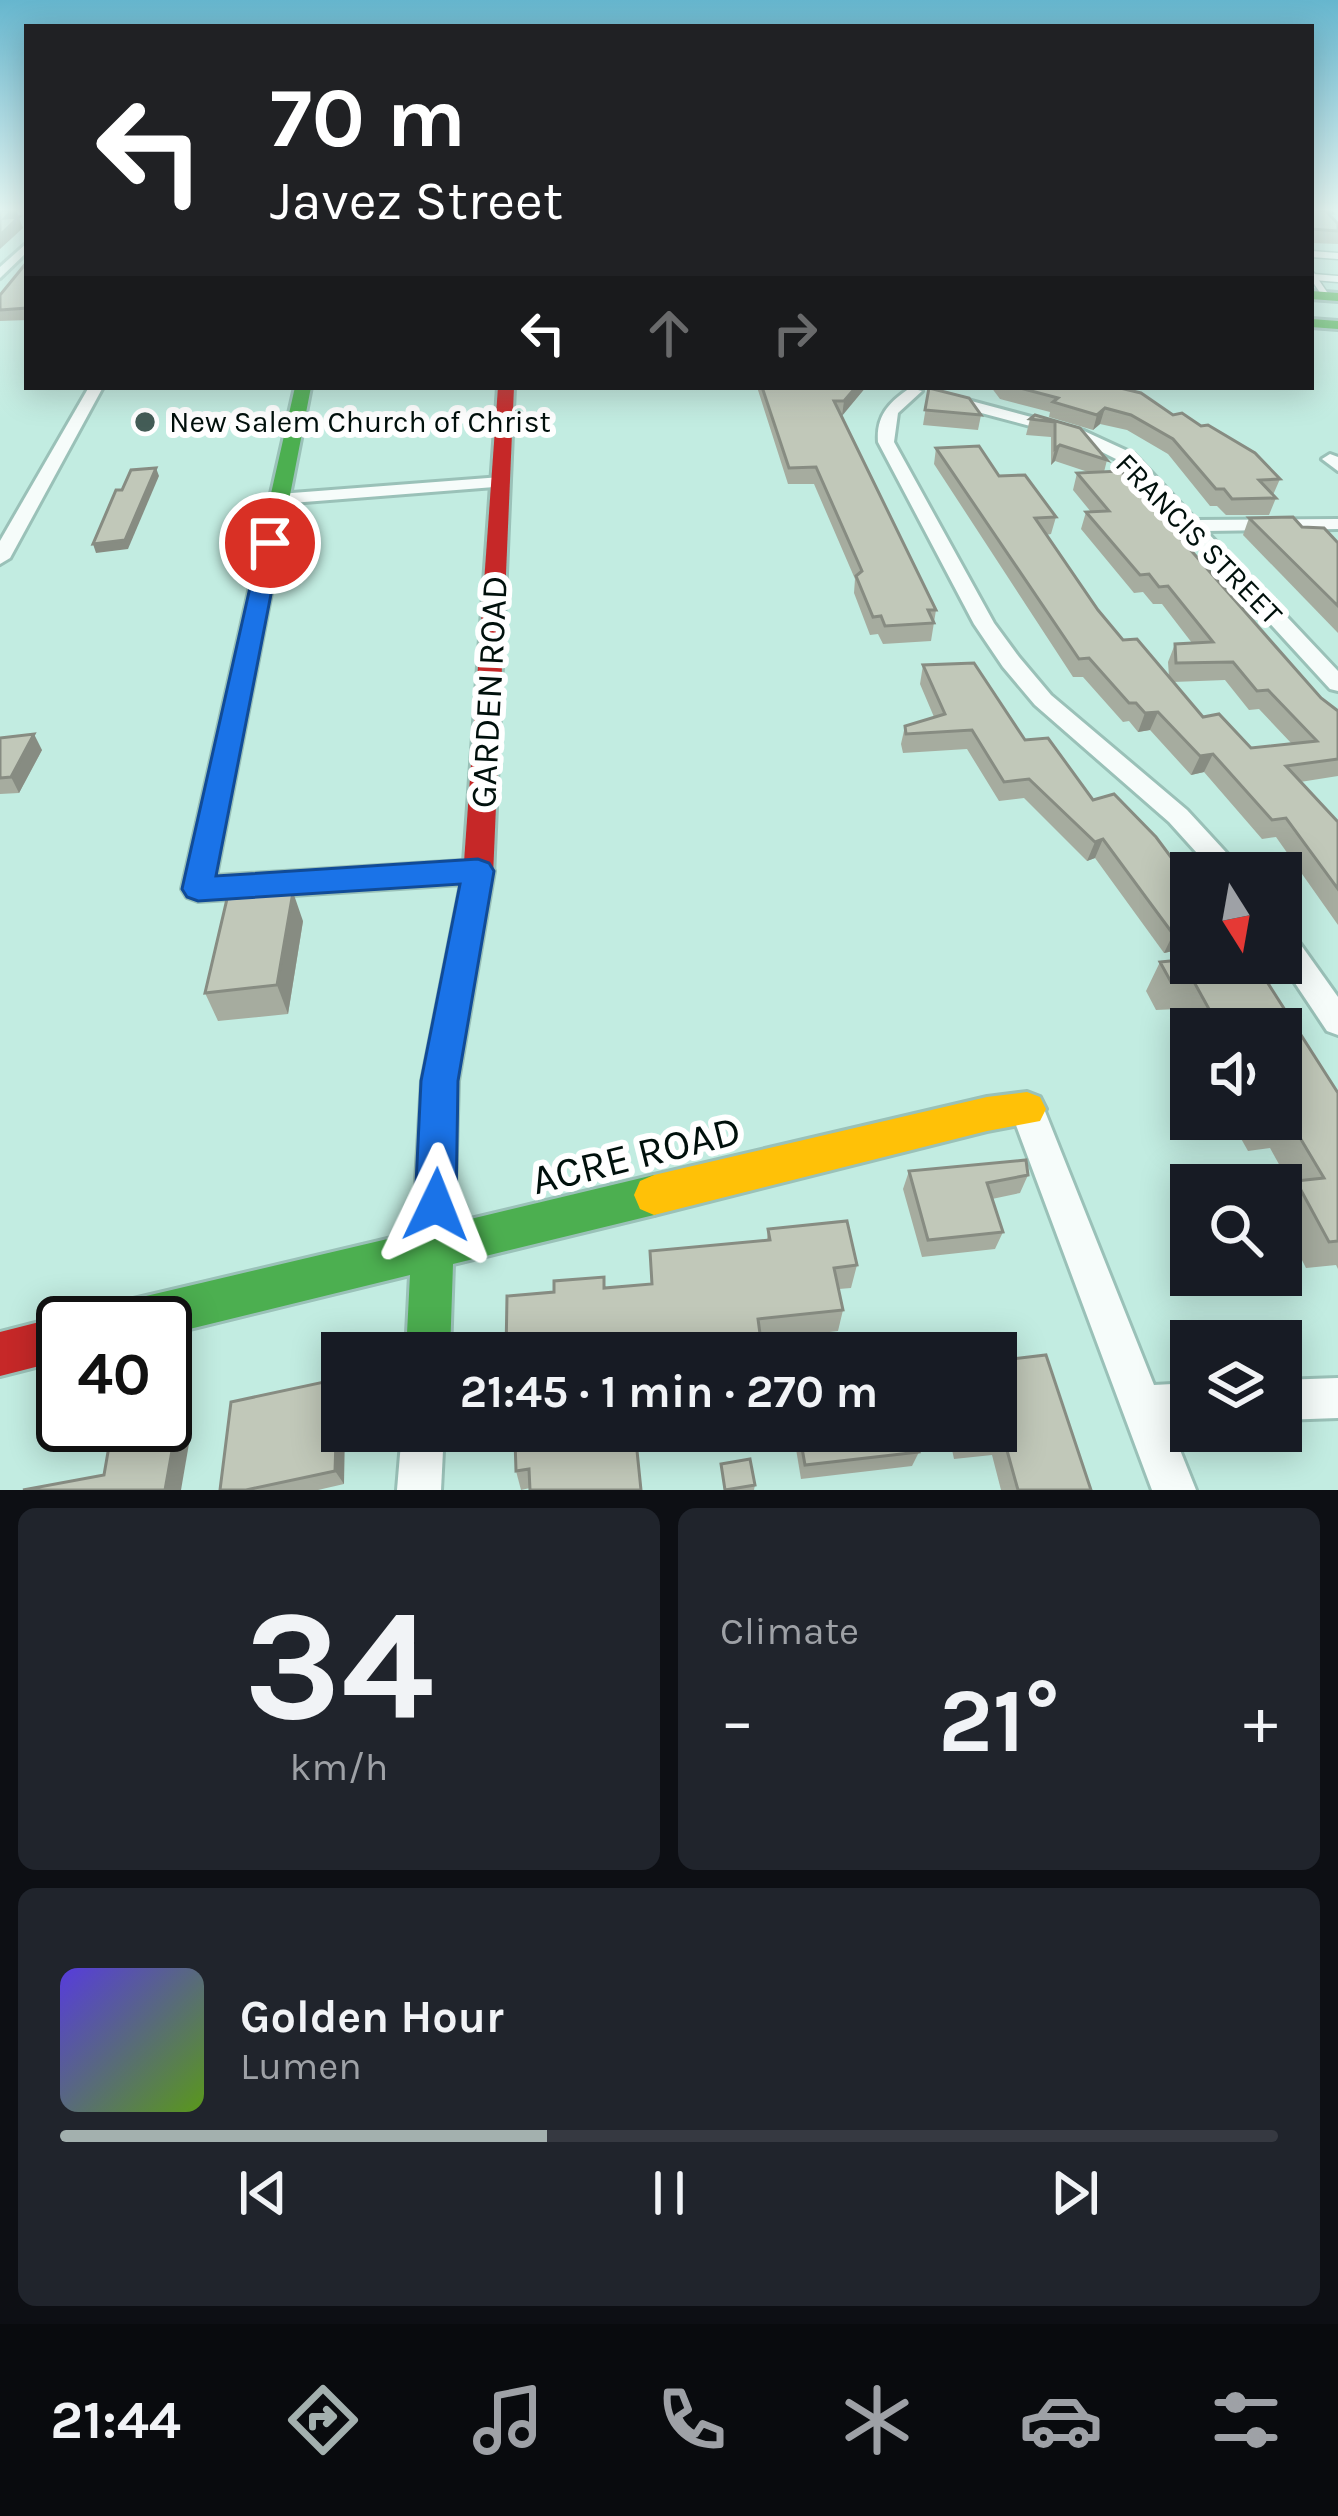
<!DOCTYPE html>
<html lang="en">
<head>
<meta charset="utf-8">
<style>
  body { margin:0; font-family:Karla,sans-serif; background:#20242c; color:#f1f3f6; height:100vh; display:flex; flex-direction:column; font-size:45px; white-space:nowrap }
  * { box-sizing:border-box; margin:0 }
  p { font-size:39px; color:#9ea1a6 }
  .icon { flex:none; width:66px; height:66px; fill:none; stroke:currentColor; stroke-width:2; stroke-linecap:round; stroke-linejoin:round }
  .map { position:relative; height:1490px; overflow:hidden }
  .details { display:flex; flex-direction:column; gap:18px; padding:18px; background:#0d0f14; flex:1 }
  .details>* { flex:none }
  .hud { position:absolute; left:24px; top:24px; width:1290px; height:366px; border-radius:0px; box-shadow:0 6px 30px #0003; background:#202124; color:#fff; overflow:hidden }
  .needle { width:78px; rotate:169deg }
  .fabs { position:absolute; left:1170px; top:852px; display:grid; gap:24px }
  .fabs a { display:grid; place-items:center; width:132px; height:132px; border-radius:0px; background:#171b24; box-shadow:0 6px 30px #0003; font-size:60px }
  .speed { position:absolute; left:36px; top:1296px; display:flex; gap:24px; font-size:60px; font-weight:700; text-align:center }
  .speed>* { display:grid; place-content:center; width:156px; height:156px; border-radius:50%; background:#171b24; box-shadow:0 6px 30px #0003; line-height:1 }
  .speed .limit { border:6px solid #111; border-radius:18px; background:#fff; color:#111 }
  .pin { position:absolute; display:grid; place-items:center; width:102px; height:102px; color:#fff; margin:-51px; border:6px solid #fff; border-radius:50%; box-shadow:0 3px 12px #0007 }
  .me { position:absolute; width:132px; margin:-66px; rotate:2deg; stroke-linejoin:round; filter:drop-shadow(0 0 9px #0008) }
  .turn { display:flex; align-items:center; gap:42px; height:252px; padding:0 48px; font-size:54px }
  .turn .icon { width:156px; height:156px; stroke-width:2.5 }
  .turn b { display:block; font-size:84px; line-height:102px }
  .lanes { display:flex; align-items:center; height:114px; padding:0 48px; background:#0003; justify-content:center; gap:60px; direction:ltr }
  .lanes .off { opacity:.35 }
  .big { font-size:90px; font-weight:700; line-height:1.1 }
  .details .widget { flex:1; display:flex; flex-direction:column; justify-content:center; gap:18px; min-width:0; padding:0 42px; border-radius:18px; background:#20242c }
  .details .dial { align-items:center; gap:0 }
  .dial b { font-size:156px; line-height:1 }
  .song { display:flex; align-items:center; gap:36px }
  .cover { width:144px; height:144px; border-radius:18px; background:linear-gradient(135deg,hsl(250 70% 55%),hsl(90 70% 35%)) }
  .played { height:12px; border-radius:6px; background:linear-gradient(90deg,#a3b0ae 40%,#363941 40%) }
  .keys { display:flex; justify-content:space-around; direction:ltr }
  .heat { display:flex; justify-content:space-between; align-items:center; font-size:66px; direction:ltr }
  .details .tiles { flex:1; display:grid; gap:18px; grid-template-columns:1fr 1fr }
  .widget:last-child { grid-column:span 2 }
  .trip { position:absolute; left:321px; top:1332px; width:696px; height:120px; border-radius:0px; background:#171b24; box-shadow:0 6px 30px #0003; font-weight:700; line-height:120px; text-align:center }
  .tab-bar { display:flex; height:192px; justify-content:space-around; align-items:center; background:#090b0e; color:#9ea1a6 }
  .tab-bar .icon { width:84px; height:84px }
  .tab-bar .active { color:#a3b0ae }
  .tab-bar b { font-size:54px; color:#f1f3f6 }
  .map>svg:first-child { display:block }
  .lines { fill:none; stroke-linecap:round; stroke-linejoin:round }
  .lane-casing { stroke:#9ac1b8; stroke-width:9 }
  .street-casing { stroke:#9ac1b8; stroke-width:6 }
  .fast-casing { stroke:#9ac1b8; stroke-width:6 }
  .slow-casing { stroke:#9ac1b8; stroke-width:6 }
  .jam-casing { stroke:#9ac1b8; stroke-width:6 }
  .lane { stroke:#f6fcfa; stroke-width:6 }
  .street { fill:#f6fcfa; fill-rule:evenodd }
  .fast { fill:#4caf50; fill-rule:evenodd }
  .slow { fill:#ffc107; fill-rule:evenodd }
  .jam { fill:#c62828; fill-rule:evenodd }
  .wall { fill:#a6ac9f; fill-rule:evenodd }
  .shaded-wall { fill:#878c82 }
  .building { fill:#c1c8b9; stroke:#878c82; stroke-width:3 }
  .route { fill:#1a73e8; stroke:#114b97; stroke-width:3 }
  .poi-dot { fill:#445d57; stroke:#fff; stroke-width:4.5 }
  .labels { text-anchor:middle; dominant-baseline:central; stroke-width:12; stroke-linejoin:round; paint-order:stroke }
  .far-poi-label { font-size:30px; fill:#00100c; stroke:#fff; text-anchor:start }
  .far-street-label { font-size:30px; fill:#00100c; stroke:#fff }
  .street-label { font-size:36px; fill:#00100c; stroke:#fff }
  .near-street-label { font-size:42px; fill:#00100c; stroke:#fff }
</style>
</head>
<body>
<div class="map">
<svg width="1338" height="1490" viewBox="0 0 1338 1490">
  <rect width="100%" height="100%" fill="#c2ece1"/>
  <g class="lines">
    <defs>
      <g id="lane">
        <polyline points="1311,254 1338,256"/>
        <polyline points="1311,274 1326,296"/>
        <polyline points="1313,277 1338,279"/>
      </g>
      <g id="street">
        <polygon points="27,243 27,252 0,278 0,267"/>
        <polygon points="89,387 103,387 10,558 0,564 0,541"/>
        <path d="M910 388 922 391 898 413 894 442 994 623 1019 657 1051 695 1187 810 1245 873H1215L1169 822 1035 705 1003 667 974 624 878 442C876 416 889 402 910 388Z"/>
        <polygon points="945,394 1084,431 1134,454 1196,520 1338,519 1338,529 1206,531 1338,671 1338,691 1330,689 1122,462 1072,437 940,402 940,396"/>
        <polygon points="1330,454 1338,457 1338,471 1322,459"/>
        <polygon points="501,477 507,478 507,486 279,504 270,499 279,494"/>
        <polygon points="1281,927 1291,931 1338,997 1338,1035 1327,1031 1281,962"/>
        <polygon points="1027,1094 1039,1098 1044,1109 1154,1385 1191,1383 1191,1425 1170,1425 1196,1490 1152,1490 1010,1109 1015,1098"/>
        <polygon points="1338,1378 1338,1418 1281,1420 1281,1380"/>
        <polygon points="402,1431 444,1431 441,1490 397,1490"/>
      </g>
      <g id="fast">
        <polygon points="1311,291 1338,293 1338,301 1311,299"/>
        <polygon points="1311,319 1338,321 1338,329 1311,327"/>
        <polygon points="295,387 311,387 216,876 479,860 490,863 494,871 458,1081 454,1223 654,1175 668,1181 674,1195 668,1209 654,1215 453,1264 450,1353 406,1353 410,1275 165,1335 165,1323 103,1323 110,1308 125,1301 413,1233 422,1081 461,884 198,901 187,897 182,889"/>
      </g>
      <polygon id="slow" points="1027,1092 1040,1097 1046,1109 1040,1121 987,1131 654,1215 640,1209 634,1195 640,1181 654,1175 987,1097"/>
      <g id="jam">
        <polygon points="498,387 514,387 493,876 489,884 478,888 467,884 463,876"/>
        <polygon points="63,1316 79,1323 63,1323 63,1360 0,1376 0,1332"/>
      </g>
    </defs>
    <!-- lane casing -->
    <use href="#lane" class="lane-casing"/>
    <!-- street casing -->
    <use href="#street" class="street-casing"/>
    <!-- fast casing -->
    <use href="#fast" class="fast-casing"/>
    <!-- slow casing -->
    <use href="#slow" class="slow-casing"/>
    <!-- jam casing -->
    <use href="#jam" class="jam-casing"/>
    <!-- lane -->
    <use href="#lane" class="lane"/>
    <!-- street -->
    <use href="#street" class="street"/>
    <!-- fast -->
    <use href="#fast" class="fast"/>
    <!-- slow -->
    <use href="#slow" class="slow"/>
    <!-- jam -->
    <use href="#jam" class="jam"/>
  </g>
  <!-- wall -->
  <g class="wall">
    <polygon points="1311,210 1332,213 1331,216 1338,224 1338,244 1311,243"/>
    <polygon points="27,262 27,320 0,321 0,295"/>
    <polygon points="757,387 866,387 841,416 936,610 931,641 883,644 878,634 870,635 854,593 855,579 814,484 788,484"/>
    <polygon points="991,387 1116,387 1173,415 1280,479 1273,495 1276,498 1269,515 1226,515 1217,506 1210,506 1168,454 1127,430 1100,424 1093,430 1049,417 1050,412 1000,399"/>
    <polygon points="929,388 981,415 978,430 923,425"/>
    <path d="M1035 415 1080 428 1107 460 1104 472 1321 698 1338 711V776L1300 782 1338 822V925L1276 837 1262 839 1204 772 1191 775 1150 730 1138 732 1129 721 1123 722 1083 677H1073L934 464 936 448 999 476 1056 517 1051 534 1046 535 1098 610 1123 640 1169 677 1168 662 1175 644 1192 643 1162 604H1153L1143 592 1134 593 1081 529 1086 512H1091L1073 490 1077 473H1091L1055 461 1051 465V437L1026 435 1030 419ZM1225 680 1249 710 1259 709 1292 744 1251 748 1203 717 1173 682Z"/>
    <polygon points="1249,518 1302,527 1338,543 1338,633 1243,535"/>
    <polygon points="923,665 1025,740 1191,884 1191,947 1164,953 1095,858 1087,861 1024,798 999,801 967,749 903,753 901,744 905,726 934,717 920,684"/>
    <polygon points="0,738 42,750 19,793 0,794"/>
    <polygon points="303,921 288,1014 218,1021 205,993"/>
    <polygon points="1191,959 1191,963 1255,963 1338,1093 1338,1269 1336,1265 1306,1268 1281,1219 1281,1199 1291,1186 1270,1148 1248,1151 1230,1119 1281,1119 1281,1029 1191,1029 1191,1033 1178,1009 1156,1010 1146,991 1160,962"/>
    <polygon points="909,1171 1028,1175 1020,1193 992,1199 1003,1232 995,1249 922,1257 903,1189"/>
    <polygon points="768,1229 857,1265 851,1288 839,1289 843,1310 838,1331 761,1340 759,1353 506,1353 605,1288 651,1284 650,1251 767,1240"/>
    <polygon points="338,1379 342,1387 344,1484 318,1490 220,1490"/>
    <polygon points="635,1431 530,1488 521,1490 516,1471"/>
    <polygon points="793,1431 914,1431 919,1452 912,1466 801,1479"/>
    <polygon points="948,1431 996,1431 1091,1490 1001,1490 992,1455 954,1459"/>
    <polygon points="721,1464 755,1485 754,1490 724,1490"/>
  </g>
  <!-- shaded-wall -->
  <g class="shaded-wall">
    <polygon points="12,210 16,210 23,228 0,249 0,235 5,218"/>
    <polygon points="856,387 866,387 842,416 844,401"/>
    <polygon points="1105,408 1100,424 1093,430 1097,415"/>
    <polygon points="1060,445 1055,461 1051,465 1055,449"/>
    <polygon points="156,468 159,476 128,549 96,553 93,544"/>
    <polygon points="1158,712 1150,730 1138,732 1145,713"/>
    <polygon points="34,734 42,750 19,793 11,777"/>
    <polygon points="1213,754 1204,772 1191,775 1200,756"/>
    <polygon points="1103,839 1095,858 1087,861 1095,842"/>
    <polygon points="293,892 303,921 288,1014 277,985"/>
    <polygon points="1191,930 1191,947 1164,953 1173,934"/>
    <polygon points="338,1379 342,1387 342,1431 345,1431 344,1484 335,1471"/>
    <polygon points="178,1417 191,1432 181,1490 165,1490"/>
  </g>
  <!-- building -->
  <g class="building">
    <polygon points="0,210 12,210 5,218 19,217 0,235"/>
    <polygon points="1311,210 1329,210 1332,213 1328,213 1338,224 1338,231 1311,229"/>
    <polygon points="27,262 27,308 0,310 0,295"/>
    <polygon points="762,387 856,387 844,401 834,401 936,610 928,610 934,623 885,626 881,616 873,617 856,576 862,571 816,467 789,468"/>
    <polygon points="1016,387 1116,387 1141,393 1173,415 1182,413 1201,426 1208,425 1255,453 1280,479 1259,480 1276,498 1232,499 1224,489 1216,489 1173,439 1131,415 1105,408 1097,415 1053,402 1058,398"/>
    <polygon points="929,388 969,398 981,415 925,410"/>
    <polygon points="1035,415 1080,428 1107,460 1060,445 1055,449 1055,422 1030,419"/>
    <polygon points="979,446 999,476 1025,475 1056,517 1035,518 1098,610 1123,640 1137,639 1203,717 1219,714 1251,748 1317,741 1268,690 1257,691 1233,662 1176,663 1175,644 1213,642 1168,586 1159,587 1149,574 1140,575 1086,512 1109,511 1077,473 1121,471 1321,698 1338,711 1338,759 1286,766 1338,822 1338,889 1286,818 1272,820 1213,754 1200,756 1158,712 1145,713 1136,703 1129,703 1089,658 1079,659 936,448"/>
    <polygon points="156,468 125,540 93,544 116,490 122,490 131,470"/>
    <polygon points="1293,517 1302,527 1324,528 1338,543 1338,606 1249,518"/>
    <polygon points="974,663 1025,740 1048,738 1093,800 1114,794 1156,837 1191,884 1191,930 1173,934 1103,839 1095,842 1029,779 1004,782 972,730 906,734 905,726 945,714 923,665"/>
    <polygon points="34,734 11,777 0,778 0,738"/>
    <polygon points="293,892 277,985 205,993 227,899"/>
    <polygon points="1191,959 1191,963 1255,963 1338,1093 1338,1241 1329,1242 1296,1181 1324,1178 1290,1121 1267,1123 1264,1119 1281,1119 1281,1029 1220,1029 1193,980 1171,982 1160,962"/>
    <polygon points="1026,1160 1028,1175 987,1183 1003,1232 928,1240 909,1171"/>
    <polygon points="847,1221 857,1265 834,1268 843,1310 758,1319 761,1341 629,1353 506,1353 507,1296 554,1292 554,1281 604,1277 604,1288 652,1284 650,1251 770,1240 768,1229"/>
    <polygon points="1046,1355 1091,1490 1018,1490 1003,1436 964,1441 962,1431 996,1431 996,1361"/>
    <polygon points="338,1379 335,1471 246,1490 220,1490 231,1402"/>
    <polygon points="178,1417 165,1490 23,1490 104,1475 112,1429 136,1425 165,1425 165,1420"/>
    <polygon points="576,1431 635,1431 641,1490 530,1490 529,1469 516,1471 515,1440"/>
    <polygon points="799,1431 914,1431 919,1452 805,1465"/>
    <polygon points="750,1459 755,1485 725,1490 721,1464"/>
  </g>
  <!-- sky -->
  <linearGradient id="sky" x2="0" y2="1"><stop stop-color="#66b6ce"/><stop offset="0.5" stop-color="#e4f6f2"/><stop offset="1" stop-color="#e4f6f2" stop-opacity="0"/></linearGradient>
  <rect width="1338" height="419" fill="url(#sky)"/>
  <!-- route -->
  <polygon class="route" points="270,536 281,543 216,876 478,859 489,863 494,871 458,1081 456,1205 450,1219 436,1225 421,1219 415,1205 421,1081 460,884 198,901 187,897 182,889 260,543"/>
  <!-- markers -->
  <circle class="poi-dot" cx="145" cy="422" r="12"/>
  <g class="labels">
    <!-- far-poi labels -->
    <g class="far-poi-label">
      <text x="169" y="422">New Salem Church of Christ</text>
    </g>
    <!-- far-street labels -->
    <g class="far-street-label">
      <text transform="translate(1199 539) rotate(46)">FRANCIS STREET</text>
    </g>
    <!-- street labels -->
    <g class="street-label">
      <text transform="translate(489 692) rotate(-87)">GARDEN ROAD</text>
    </g>
    <!-- near-street labels -->
    <g class="near-street-label">
      <text transform="translate(636 1155) rotate(-14)">ACRE ROAD</text>
    </g>
  </g>
</svg>
<div class="fabs">
<a><svg class="needle" viewBox="-14 -14 28 28"><path d="M0-13l5 13h-10z" fill="#e53935"/><path d="M0 13l5-13h-10z" fill="#9ea1a6"/></svg></a>
<a><svg class="icon" aria-label="sound" viewBox="0 0 24 24"><path d="M4 9h4l5-4v14l-5-4H4zM17 9q2 3 0 6"/></svg></a>
<a><svg class="icon" aria-label="search" viewBox="0 0 24 24"><circle cx="10" cy="10" r="6"/><path d="M15 15l6 6"/></svg></a>
<a><svg class="icon" aria-label="layers" viewBox="0 0 24 24"><path d="M12 4l9 5-9 5-9-5zM3 14l9 5 9-5"/></svg></a>
</div>
<div class="speed"><div class="limit">40</div></div>
<div class="pin" style="left:270px;top:543px;background:#d93025"><svg class="icon" aria-label="arrive" viewBox="0 0 24 24"><path d="M6 21V4h12l-3 4 3 4H6"/></svg></div>
<svg class="me" style="left:436px;top:1205px" viewBox="-20 -20 40 40"><path d="M0-17L14 15 0 8-14 15z" fill="#1a73e8" stroke="#fff" stroke-width="4"/></svg>
<div class="trip">21:45 · 1 min · 270 m</div>
<div class="hud">
<div class="turn"><svg class="icon" aria-label="left" viewBox="0 0 24 24"><path d="M17 20v-9H6M10 6l-5 5 5 5"/></svg><div><b>70 m</b>Javez Street</div></div>
<div class="lanes"><svg class="icon" aria-label="left" viewBox="0 0 24 24"><path d="M17 20v-9H6M10 6l-5 5 5 5"/></svg><svg class="icon off" aria-label="ahead" viewBox="0 0 24 24"><path d="M12 20V5M6 11l6-6 6 6"/></svg><svg class="icon off" aria-label="right" viewBox="0 0 24 24"><path d="M7 20v-9h11M14 6l5 5-5 5"/></svg></div>
</div>
</div>
<section class="details">
<div class="tiles">
<div class="widget dial"><b>34</b><p>km/h</p></div>
<div class="widget"><p>Climate</p>
<div class="heat"><a>−</a><b class="big">21°</b><a>+</a></div>
</div>
<div class="widget">
<div class="song"><i class="cover"></i><div><b>Golden Hour</b><p>Lumen</p></div></div>
<div class="played"></div>
<div class="keys"><svg class="icon" aria-label="previous" viewBox="0 0 24 24"><path d="M18 5L8 12l10 7zM5 5v14"/></svg><svg class="icon" aria-label="pause" viewBox="0 0 24 24"><path d="M8 5v14M16 5v14"/></svg><svg class="icon" aria-label="next" viewBox="0 0 24 24"><path d="M6 5l10 7-10 7zM19 5v14"/></svg></div>
</div>
</div>
</section>
<nav class="tab-bar">
<b>21:44</b>
<svg class="icon active" aria-label="directions" viewBox="0 0 24 24"><path d="M12 3l9 9-9 9-9-9zM9 14v-3h6M13 9l2 2-2 2"/></svg>
<svg class="icon" aria-label="music" viewBox="0 0 24 24"><path d="M9 18V5l10-2v13"/><circle cx="6" cy="18" r="3"/><circle cx="16" cy="16" r="3"/></svg>
<svg class="icon" aria-label="phone" viewBox="0 0 24 24"><path d="M5 4h4l2 5-3 2q2 4 5 5l2-3 5 2v4C11 20 4 13 5 4z"/></svg>
<svg class="icon" aria-label="climate" viewBox="0 0 24 24"><path d="M12 3v18M4 7l16 10M4 17L20 7"/></svg>
<svg class="icon" aria-label="car" viewBox="0 0 24 24"><path d="M5 17H2v-5l4-1 3-4h7l3 4 3 1v5h-3M9 17h6M6 11h13"/><circle cx="7" cy="17" r="2"/><circle cx="17" cy="17" r="2"/></svg>
<svg class="icon" aria-label="filters" viewBox="0 0 24 24"><path d="M4 7h16M4 17h16"/><circle cx="9" cy="7" r="2"/><circle cx="15" cy="17" r="2"/></svg>
</nav>
</body>
</html>
